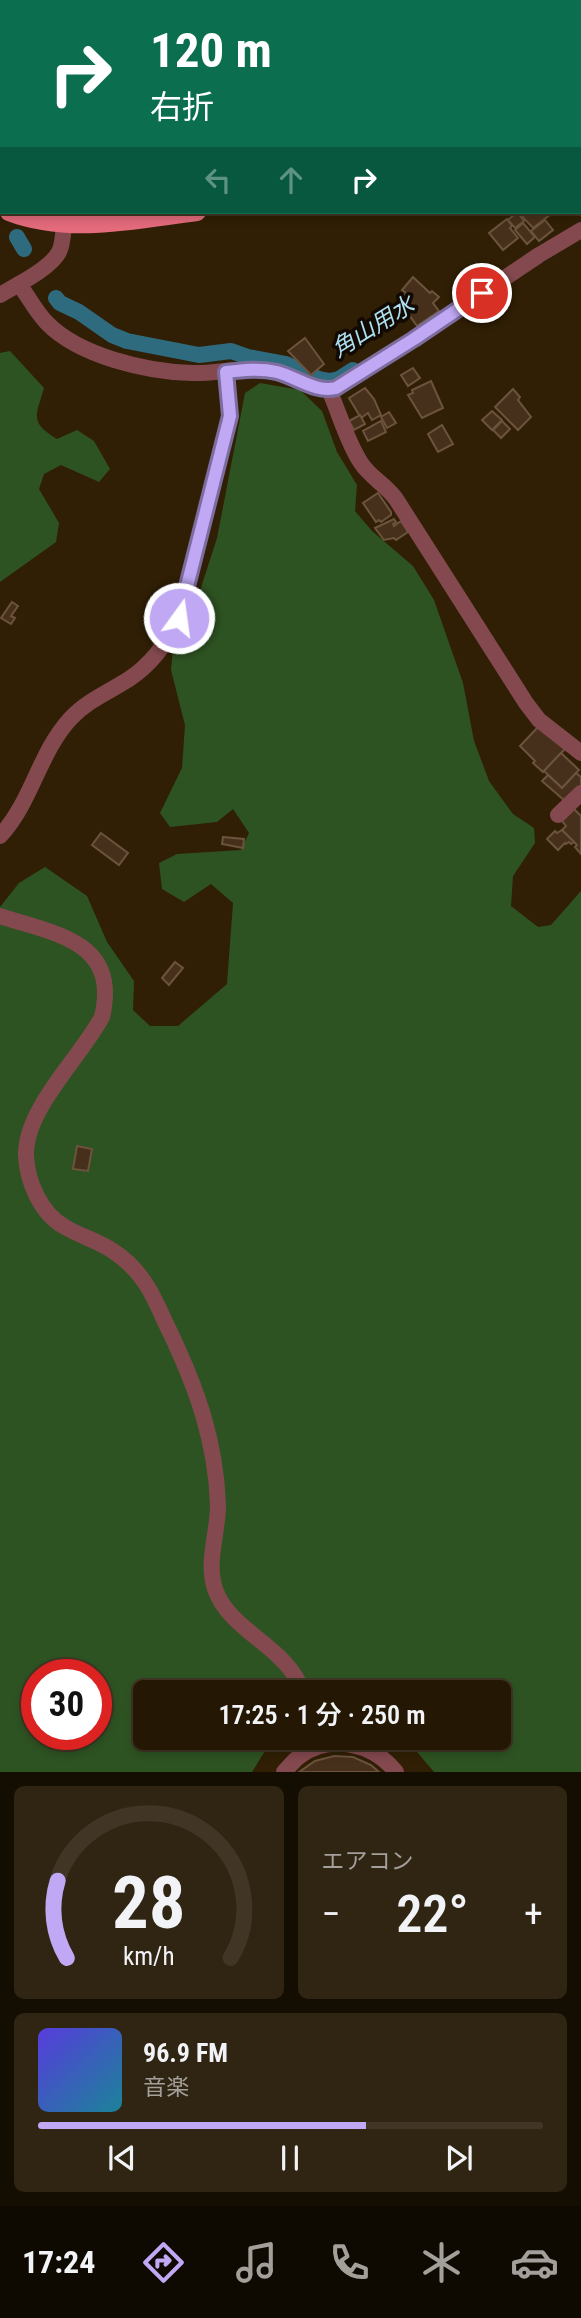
<!DOCTYPE html>
<html lang="ja">
<head>
<meta charset="utf-8">
<style>
  body { margin:0; font-family:"Roboto Condensed","Noto Sans JP",sans-serif; background:#302412; color:#f1f3f6; height:100vh; display:flex; flex-direction:column; font-size:26px; white-space:nowrap }
  * { box-sizing:border-box; margin:0 }
  p { font-size:23px; color:#a39f9a }
  .icon { flex:none; width:38px; height:38px; fill:none; stroke:currentColor; stroke-width:2; stroke-linecap:round; stroke-linejoin:round }
  .map { position:relative; height:1772px; overflow:hidden }
  .sheet { display:flex; flex-direction:column; gap:14px; padding:14px; background:#140d02; flex:1 }
  .sheet>* { flex:none }
  .hud { position:absolute; left:0px; top:0px; width:581px; height:214px; box-shadow:0 4px 10px #0003,0 0 0 2px #413625; background:#0b6e4f; color:#fff; overflow:hidden }
  .speed { position:absolute; left:21px; top:1659px; display:flex; gap:14px; font-size:35px; font-weight:700; text-align:center }
  .speed>* { display:grid; place-content:center; width:91px; height:91px; border-radius:50%; background:#241703; box-shadow:0 4px 10px #0003,0 0 0 2px #413625; line-height:1 }
  .speed .limit { border:10px solid #d22; background:#fff; color:#111 }
  .pin { position:absolute; display:grid; place-items:center; width:60px; height:60px; color:#fff; margin:-30px; border:4px solid #fff; border-radius:50%; box-shadow:0 2px 7px #0007 }
  .me { position:absolute; width:77px; margin:-38px; rotate:14deg; stroke-linejoin:round; filter:drop-shadow(0 0 5px #0008) }
  .turn { display:flex; align-items:center; gap:24px; height:147px; padding:0 35px; font-size:32px }
  .turn .icon { width:91px; height:91px; stroke-width:2.5 }
  .turn b { display:block; font-size:49px; line-height:60px }
  .lanes { display:flex; align-items:center; height:66px; padding:0 35px; background:#0003; justify-content:center; gap:35px; direction:ltr }
  .lanes .off { opacity:.35 }
  .big { font-size:52px; font-weight:600; line-height:1.1 }
  .sheet .tile { flex:1; display:flex; flex-direction:column; justify-content:center; gap:10px; min-width:0; padding:0 24px; border-radius:10px; background:#302412 }
  .sheet .dial { align-items:center; gap:0 }
  .dial svg { height:182px; overflow:visible; fill:none; stroke:#413625; stroke-width:7; stroke-linecap:round; text-anchor:middle }
  .dial text { fill:#f1f3f6; stroke:none }
  .song { display:flex; align-items:center; gap:21px }
  .cover { width:84px; height:84px; border-radius:10px; background:linear-gradient(135deg,hsl(250 70% 55%),hsl(190 70% 35%)) }
  .played { height:7px; border-radius:4px; background:linear-gradient(90deg,#c0a8f4 65%,#413625 65%) }
  .keys { display:flex; justify-content:space-around; direction:ltr }
  .heat { display:flex; justify-content:space-between; align-items:center; font-size:38px; direction:ltr }
  .sheet .tiles { flex:1; display:grid; gap:14px; grid-template-columns:1fr 1fr }
  .tile:last-child { grid-column:span 2 }
  .trip { position:absolute; left:133px; top:1680px; width:378px; height:70px; border-radius:10px; background:#241703; box-shadow:0 4px 10px #0003,0 0 0 2px #413625; font-weight:600; line-height:70px; text-align:center }
  .dock { display:flex; height:112px; justify-content:space-around; align-items:center; background:#0e0901; color:#a39f9a }
  .dock .icon { width:49px; height:49px }
  .dock .selected { color:#c0a8f4 }
  .dock b { font-size:32px; color:#f1f3f6 }
  .map>svg:first-child { display:block }
  .green { fill:#2e5322; fill-rule:evenodd }
  .lines { fill:none; stroke-linecap:round; stroke-linejoin:round }
  .canal { stroke:#2e6b7e; stroke-width:16 }
  .building { fill:#47301b; stroke:#6c533d; stroke-width:2 }
  .street { stroke:#83494f; stroke-width:16 }
  .primary { stroke:#e36b7b; stroke-width:18 }
  .route-casing { stroke:#7d6d9f; stroke-width:18 }
  .route { stroke:#c0a8f4; stroke-width:12 }
  .labels { text-anchor:middle; dominant-baseline:central; stroke-width:7; stroke-linejoin:round; paint-order:stroke }
  .water-label { font-size:23px; font-style:italic; fill:#ade0f2; stroke:#120a02 }
</style>
</head>
<body>
<div class="map">
<svg width="581" height="1772" viewBox="0 0 581 1772">
  <rect width="100%" height="100%" fill="#301f04"/>
  <!-- green -->
  <g class="green">
    <path d="M10 351 44 388C36 416 29 422 57 439L77 430 94 441 110 469 99 482 61 465 44 474 39 489 59 523 56 542 0 582V353Z"/>
    <path d="M260 383 300 390 322 411 337 452 357 485 355 511 372 531 413 566 434 600 463 683 474 741 489 781 513 814 534 828 535 843 513 876 511 906 538 927 551 925 581 891V1772H434L417 1752 379 1738H499V1692H145V1738H273L252 1772H0V907L19 883 45 867 87 896 107 942 134 981 133 1010 150 1026H178L227 984 233 903 211 884 184 902 162 889 159 863 177 854 241 850 249 833 233 809 217 822 170 827 160 813 182 768 185 725 171 670 173 647 195 606 217 538 245 393ZM37 1675H96V1734H37Z"/>
  </g>
  <g class="lines">
    <!-- canal -->
    <g class="canal">
      <polyline points="0,144 2,146"/>
      <polyline points="17,237 24,249"/>
      <polyline points="56,298 60,303 79,312 112,335 127,341 199,355 231,351 248,357 286,364 319,379 330,381 339,379 353,370"/>
    </g>
  </g>
  <!-- building -->
  <g class="building">
    <polygon points="517,212 524,221 515,228 508,220"/>
    <polygon points="518,212 549,212 551,214 533,228"/>
    <polygon points="507,219 512,226 510,228 518,238 503,250 489,233"/>
    <polygon points="545,220 553,230 539,241 531,231"/>
    <polygon points="523,223 535,237 527,244 515,230"/>
    <polygon points="475,268 484,280 466,293 457,281"/>
    <polygon points="413,277 430,293 432,291 439,297 433,303 439,311 417,326 409,315 405,318 400,301 406,293 402,290"/>
    <polygon points="305,338 324,364 311,375 288,351"/>
    <polygon points="413,368 420,378 408,386 401,375"/>
    <polygon points="431,381 443,408 422,418 408,395 413,393 412,390"/>
    <polygon points="365,388 374,399 381,415 372,420 368,413 361,418 349,398"/>
    <polygon points="513,389 520,397 518,400 531,417 518,430 495,407"/>
    <polygon points="492,411 502,420 492,430 482,420"/>
    <polygon points="389,412 396,423 387,428 381,417"/>
    <polygon points="360,415 365,424 354,430 349,421"/>
    <polygon points="381,421 386,432 368,441 363,431"/>
    <polygon points="502,421 510,429 501,438 493,430"/>
    <polygon points="442,425 453,444 438,452 428,434"/>
    <polygon points="378,493 391,512 391,515 381,522 379,520 376,522 363,503"/>
    <polygon points="394,519 396,522 393,524 394,526 401,521 408,532 396,540 394,538 384,540 375,528"/>
    <polygon points="12,602 18,606 11,616 15,618 11,624 1,618"/>
    <polygon points="540,725 565,749 543,772 533,763 535,761 520,746"/>
    <polygon points="561,753 579,770 562,788 544,771"/>
    <polygon points="576,773 581,777 581,787 566,802 542,781 548,775 562,788"/>
    <polygon points="574,809 581,816 581,854 575,847 577,845 562,830 566,826 562,821"/>
    <polygon points="562,830 574,842 571,844 569,842 566,844 565,843 558,850 547,839 555,831 557,833"/>
    <polygon points="101,833 128,853 119,865 92,845"/>
    <polygon points="223,837 244,839 243,848 222,844"/>
    <polygon points="175,962 183,968 169,985 162,978"/>
    <polygon points="77,1146 92,1149 88,1171 73,1169"/>
    <polygon points="334,1756 353,1757 371,1765 379,1772 299,1772 315,1761"/>
  </g>
  <g class="lines">
    <!-- street -->
    <g class="street">
      <path d="M581 230 539 255 414 339 336 388 329 390C340 414 346 440 361 463 370 477 386 485 396 499L526 703 539 720 581 753"/>
      <path d="M19 284C28 296 36 312 47 323 79 356 147 372 192 373 215 374 239 367 262 370 286 373 306 384 329 390"/>
      <path d="M0 295C16 285 50 269 59 252 63 244 63 233 64 225"/>
      <polyline points="558,815 581,793"/>
      <path d="M0 836C32 802 39 752 71 718 88 700 109 692 129 679 152 664 167 643 179 618L230 416 226 372"/>
      <path d="M0 916C55 934 120 941 102 1017 80 1058 25 1109 26 1155 27 1182 41 1214 65 1227 80 1236 98 1241 113 1251 127 1260 140 1274 149 1289 157 1303 163 1318 170 1332 197 1389 216 1442 218 1505 218 1533 206 1562 215 1589 230 1632 286 1645 303 1692"/>
      <path d="M284 1772C289 1767 294 1760 300 1756 331 1733 374 1744 396 1772"/>
    </g>
    <!-- primary -->
    <g class="primary">
      <polyline points="522,2 525,0"/>
      <path d="M9 212C69 235 135 220 197 212"/>
    </g>
  </g>
  <g class="lines">
    <defs>
      <path id="route" d="M179 618 230 416 226 372C243 370 260 368 277 372 296 377 316 393 336 388L414 339 482 293"/>
    </defs>
    <!-- route casing -->
    <use href="#route" class="route-casing"/>
    <!-- route -->
    <use href="#route" class="route"/>
  </g>
  <g class="labels">
    <!-- water labels -->
    <g class="water-label">
      <text transform="translate(373 327) rotate(-32)">角山用水</text>
    </g>
  </g>
</svg>
<div class="speed"><div class="limit">30</div></div>
<div class="pin" style="left:482px;top:293px;background:#d93025"><svg class="icon" aria-label="arrive" viewBox="0 0 24 24"><path d="M6 21V4h12l-3 4 3 4H6"/></svg></div>
<svg class="me" style="left:179px;top:618px" viewBox="-20 -20 40 40"><circle r="17" fill="#c0a8f4" stroke="#fff" stroke-width="3"/><path d="M0-11L8 9 0 5-8 9z" fill="#fff"/></svg>
<div class="trip">17:25 · 1 分 · 250 m</div>
<div class="hud">
<div class="turn"><svg class="icon" aria-label="right" viewBox="0 0 24 24"><path d="M7 20v-9h11M14 6l5 5-5 5"/></svg><div><b>120 m</b>右折</div></div>
<div class="lanes"><svg class="icon off" aria-label="left" viewBox="0 0 24 24"><path d="M17 20v-9H6M10 6l-5 5 5 5"/></svg><svg class="icon off" aria-label="ahead" viewBox="0 0 24 24"><path d="M12 20V5M6 11l6-6 6 6"/></svg><svg class="icon" aria-label="right" viewBox="0 0 24 24"><path d="M7 20v-9h11M14 6l5 5-5 5"/></svg></div>
</div>
</div>
<section class="sheet">
<div class="tiles">
<div class="tile dial"><svg viewBox="0 0 100 80">
<path d="M14 69A42 42 0 1 1 86 69"/>
<path d="M14 69A42 42 0 0 1 10 35" stroke="#c0a8f4"/>
<text x="50" y="56" font-size="32" font-weight="700">28</text>
<text x="50" y="72" font-size="11">km/h</text>
</svg></div>
<div class="tile"><p>エアコン</p>
<div class="heat"><a>−</a><b class="big">22°</b><a>+</a></div>
</div>
<div class="tile">
<div class="song"><i class="cover"></i><div><b>96.9 FM</b><p>音楽</p></div></div>
<div class="played"></div>
<div class="keys"><svg class="icon" aria-label="previous" viewBox="0 0 24 24"><path d="M18 5L8 12l10 7zM5 5v14"/></svg><svg class="icon" aria-label="pause" viewBox="0 0 24 24"><path d="M8 5v14M16 5v14"/></svg><svg class="icon" aria-label="next" viewBox="0 0 24 24"><path d="M6 5l10 7-10 7zM19 5v14"/></svg></div>
</div>
</div>
</section>
<nav class="dock">
<b>17:24</b>
<svg class="icon selected" aria-label="directions" viewBox="0 0 24 24"><path d="M12 3l9 9-9 9-9-9zM9 14v-3h6M13 9l2 2-2 2"/></svg>
<svg class="icon" aria-label="music" viewBox="0 0 24 24"><path d="M9 18V5l10-2v13"/><circle cx="6" cy="18" r="3"/><circle cx="16" cy="16" r="3"/></svg>
<svg class="icon" aria-label="phone" viewBox="0 0 24 24"><path d="M5 4h4l2 5-3 2q2 4 5 5l2-3 5 2v4C11 20 4 13 5 4z"/></svg>
<svg class="icon" aria-label="climate" viewBox="0 0 24 24"><path d="M12 3v18M4 7l16 10M4 17L20 7"/></svg>
<svg class="icon" aria-label="car" viewBox="0 0 24 24"><path d="M5 17H2v-5l4-1 3-4h7l3 4 3 1v5h-3M9 17h6M6 11h13"/><circle cx="7" cy="17" r="2"/><circle cx="17" cy="17" r="2"/></svg>
</nav>
</body>
</html>
